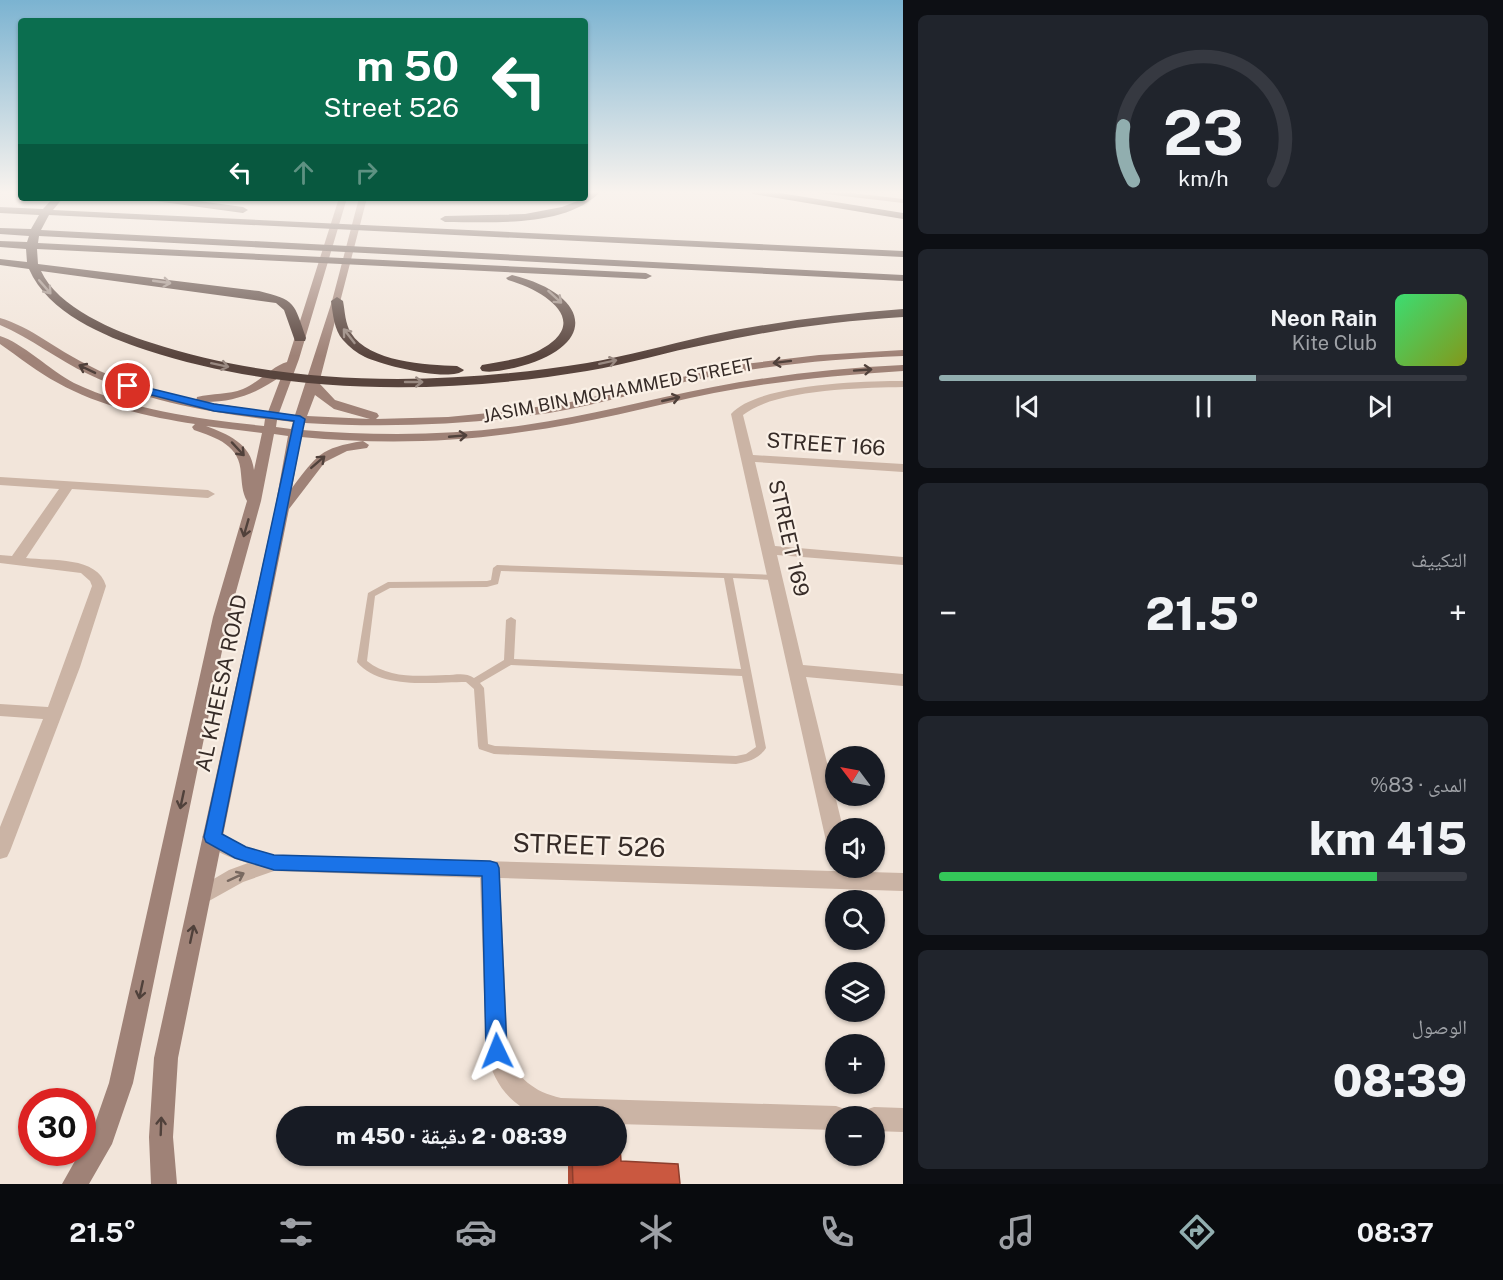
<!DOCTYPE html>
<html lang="ar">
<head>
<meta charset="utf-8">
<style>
  body { margin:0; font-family:"Public Sans","Noto Naskh Arabic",sans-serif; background:#20242c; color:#f1f3f6; direction:rtl; height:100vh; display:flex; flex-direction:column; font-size:22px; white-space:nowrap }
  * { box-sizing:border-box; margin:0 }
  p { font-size:20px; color:#9ea1a6 }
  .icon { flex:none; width:33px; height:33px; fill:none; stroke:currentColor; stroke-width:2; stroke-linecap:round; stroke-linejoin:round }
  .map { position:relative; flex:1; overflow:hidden; direction:ltr }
  .drawer { display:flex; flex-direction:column; gap:15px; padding:15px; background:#0d0f14; width:600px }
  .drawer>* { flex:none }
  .banner { position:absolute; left:18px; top:18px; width:570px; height:183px; border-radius:6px; box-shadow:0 2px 4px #0004; direction:rtl; background:#0b6e4f; color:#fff; overflow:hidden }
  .needle { width:39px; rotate:302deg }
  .controls { position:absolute; left:825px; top:746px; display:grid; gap:12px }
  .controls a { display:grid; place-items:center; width:60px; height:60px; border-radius:50%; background:#171b24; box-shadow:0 2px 4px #0004; font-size:30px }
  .speed { position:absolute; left:18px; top:1088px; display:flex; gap:12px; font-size:30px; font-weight:700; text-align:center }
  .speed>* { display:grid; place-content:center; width:78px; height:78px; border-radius:50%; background:#171b24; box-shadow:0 2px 4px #0004; line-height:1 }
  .speed .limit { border:9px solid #d22; background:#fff; color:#111 }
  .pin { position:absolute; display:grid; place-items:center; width:51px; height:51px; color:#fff; margin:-26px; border:3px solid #fff; border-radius:50%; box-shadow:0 2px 6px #0007 }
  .me { position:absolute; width:66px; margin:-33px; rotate:358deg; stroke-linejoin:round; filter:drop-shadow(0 0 4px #0008) }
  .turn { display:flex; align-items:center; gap:21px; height:126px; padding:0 30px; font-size:27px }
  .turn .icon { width:78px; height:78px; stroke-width:2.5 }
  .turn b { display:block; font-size:42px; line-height:51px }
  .lanes { display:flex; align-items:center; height:57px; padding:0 30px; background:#0003; justify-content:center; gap:30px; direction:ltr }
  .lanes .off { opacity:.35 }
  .big { font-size:45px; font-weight:800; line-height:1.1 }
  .drawer .tile { flex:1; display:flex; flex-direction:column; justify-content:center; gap:9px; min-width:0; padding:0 21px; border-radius:9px; background:#20242c }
  .drawer .dial { align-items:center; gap:0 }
  .dial svg { height:156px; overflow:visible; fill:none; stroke:#363941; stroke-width:7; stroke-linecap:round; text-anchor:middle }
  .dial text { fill:#f1f3f6; stroke:none }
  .song { display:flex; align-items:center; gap:18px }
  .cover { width:72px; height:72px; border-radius:9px; background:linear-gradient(135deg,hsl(140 70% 55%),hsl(70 70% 35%)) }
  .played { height:6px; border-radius:3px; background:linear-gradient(90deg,#91aeaf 60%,#363941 60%) }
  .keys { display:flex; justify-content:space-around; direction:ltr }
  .heat { display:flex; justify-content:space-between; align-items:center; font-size:33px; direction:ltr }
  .charge { height:9px; border-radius:4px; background:linear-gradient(90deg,#34c759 83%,#363941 0) }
  .trip { position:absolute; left:276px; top:1106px; width:351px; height:60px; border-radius:30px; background:#171b24; box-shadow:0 2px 4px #0004; font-weight:800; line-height:60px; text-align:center; direction:rtl }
  .dock { display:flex; height:96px; justify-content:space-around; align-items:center; background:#090b0e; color:#9ea1a6 }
  .dock .icon { width:42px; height:42px }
  .dock .selected { color:#91aeaf }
  .dock b { font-size:27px; color:#f1f3f6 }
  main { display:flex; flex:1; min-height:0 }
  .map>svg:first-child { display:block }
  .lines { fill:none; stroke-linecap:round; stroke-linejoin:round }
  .service { fill:#cbb4a5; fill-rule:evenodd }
  .minor { fill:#cbb4a5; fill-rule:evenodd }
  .secondary { fill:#9f8277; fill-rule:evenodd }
  .motorway { fill:#58443d; fill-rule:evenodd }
  .wall { fill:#ae4c37 }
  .building { fill:#ca5840; stroke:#8d3e2d; stroke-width:1.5 }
  .oneway { stroke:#998981 }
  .oneway2 { stroke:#50413b }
  .oneway3 { stroke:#796960 }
  .route { fill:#1a73e8; stroke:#114b97; stroke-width:1.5 }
  .labels { text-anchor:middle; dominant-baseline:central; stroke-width:4.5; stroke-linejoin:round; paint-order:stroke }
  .far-street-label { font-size:18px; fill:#362b27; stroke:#faf0e6 }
  .street-label { font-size:21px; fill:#362b27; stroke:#faf0e6 }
  .near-street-label { font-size:26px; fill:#362b27; stroke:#faf0e6 }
</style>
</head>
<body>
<main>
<section class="drawer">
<div class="tile dial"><svg viewBox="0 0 100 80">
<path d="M14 69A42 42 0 1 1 86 69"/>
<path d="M14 69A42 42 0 0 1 9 41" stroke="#91aeaf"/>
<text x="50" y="56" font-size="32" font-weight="700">23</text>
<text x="50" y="72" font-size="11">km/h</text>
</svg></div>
<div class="tile">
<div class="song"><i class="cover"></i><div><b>Neon Rain</b><p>Kite Club</p></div></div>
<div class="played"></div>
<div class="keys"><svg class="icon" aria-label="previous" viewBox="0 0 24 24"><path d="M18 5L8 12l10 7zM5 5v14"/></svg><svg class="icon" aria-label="pause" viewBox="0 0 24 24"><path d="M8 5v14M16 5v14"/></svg><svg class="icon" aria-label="next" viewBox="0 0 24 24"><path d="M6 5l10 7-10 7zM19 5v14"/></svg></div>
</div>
<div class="tile"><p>التكييف</p>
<div class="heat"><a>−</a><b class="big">21.5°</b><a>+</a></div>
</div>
<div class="tile"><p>المدى · 83%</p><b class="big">415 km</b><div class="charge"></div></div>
<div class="tile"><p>الوصول</p><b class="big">08:39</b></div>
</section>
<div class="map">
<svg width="903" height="1184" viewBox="0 0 903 1184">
  <rect width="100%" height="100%" fill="#f2e5da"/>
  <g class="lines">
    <!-- service -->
    <path class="service" d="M497 565 776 575 777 577 773 580 733 578 766 748C759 759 748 762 736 764L494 754 479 749 478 746 474 689 466 682C434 682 380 690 357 662L368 593 388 582 487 581 491 580 493 568ZM501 571 724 578 741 669 514 659 516 620 511 617 506 620 504 660 474 678C466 672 455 675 446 675 419 676 389 679 367 661L375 596 390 588 487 587 498 584ZM511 665 742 676 756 747 746 754 736 756 495 746 488 744 484 688 480 683Z"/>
    <!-- minor -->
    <g class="minor">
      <path d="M903 381V387C862 388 775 389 743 415L753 455 903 464V472L755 462 775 546 903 557V565L777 555 803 665 903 674V686L806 677 843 828H836V849L829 847 826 841 731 414C757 384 863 381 903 381Z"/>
      <path d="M0 477 208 490 215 494 208 498 72 489 26 558C51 561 98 556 106 586L80 667 10 851 7 857 0 859V827L43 719 0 716V704L48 707 92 586 90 581 81 573 0 563V555L12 556 59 489 0 485Z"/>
      <path d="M212 829 247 847 274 855 903 873V891L500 878 508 1051C516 1078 534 1092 561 1098L836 1106 845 1109 847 1116H836V1130L616 1124V1116H540C508 1104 494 1083 486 1051L480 878 274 871 243 882 200 906 193 903 190 897 193 891 229 870 248 863C234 859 209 851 202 837L205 831Z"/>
      <polygon points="874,1107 903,1108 903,1132 874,1131 874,1116 863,1116 865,1110"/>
    </g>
    <!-- secondary -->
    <g class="secondary">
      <polygon points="814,191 836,191 903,199 903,203 818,193"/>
      <path d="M339 198H347L299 359 279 413 295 415 332 301 359 198H367L319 383 335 400 377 413 379 416 376 419 448 417 499 412 566 403 736 365 819 355 903 350V356C838 359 773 364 709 377 655 387 603 404 549 413 468 425 387 428 305 423L302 430C377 436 451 436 525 425 588 416 650 399 713 387 776 375 839 368 903 365V371C839 375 776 381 714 393 650 406 587 424 522 432 449 443 375 444 301 437L292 488C317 455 320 448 363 441L369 445 367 448 347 451 325 462 289 509 178 1058 173 1137 177 1184H151L149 1137 154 1058 275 508 288 436 274 434 261 501 229 617 133 1083 112 1144 89 1184H62L80 1152H82V1147L93 1129 109 1083 213 617 247 501C242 492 242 483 241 474 240 445 217 438 194 430L192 427 195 424C149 417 99 406 58 383 37 372 19 357 0 344V336C21 342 51 371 74 383 133 411 200 419 264 426L265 419C206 412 142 400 88 374 58 360 31 338 0 325V318C31 327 57 350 86 364 121 383 158 392 196 401L197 397C213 393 228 395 243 389 258 383 274 365 287 362ZM282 375 268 412 206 402C235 402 260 392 282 375ZM315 395 334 409 370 419 307 416ZM277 420 293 422 291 429 276 427ZM206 426 262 433 254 470C251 443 227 434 206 426Z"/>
    </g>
    <!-- motorway -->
    <g class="motorway">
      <path d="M590 191H601C567 228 491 222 445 222L440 219 445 216 525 214 562 207 585 198V195Z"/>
      <polygon points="748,191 768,191 903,213 903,219 753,194"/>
      <path d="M53 198H63L53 210 903 251V257L49 215 41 230 903 275V281L39 236 38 243 646 273 652 276 646 279 37 249 38 264 259 291C296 300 294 303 306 338L305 341H295L284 310 276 303 41 271C57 307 116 332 152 343 290 388 444 386 587 363 627 356 666 345 706 336 771 322 837 314 903 309V317C837 321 772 330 708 344 667 352 628 364 587 371 443 395 287 396 146 350 104 336 48 313 29 269L0 265V259L27 262 26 249 0 247V241L27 242 29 236 0 234V228L31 229 39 215 0 213V207L43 209Z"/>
      <polygon points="150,198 177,198 243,207 248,210 243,213 155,201"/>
      <path d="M512 275C593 295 599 348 514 368 504 370 492 373 482 371L480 368 482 365C501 361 519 360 536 352 595 323 546 291 508 280L506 278Z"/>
      <path d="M337 297 343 301C345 311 345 324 351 333 369 362 426 365 457 366L464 370C451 383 382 365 365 357 357 353 349 347 343 340 334 330 333 314 331 301Z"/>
    </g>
  </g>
  <!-- wall -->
  <polygon class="wall" points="570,1155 616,1155 621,1161 680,1184 568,1184 568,1166"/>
  <!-- building -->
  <polygon class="building" points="616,1147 620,1147 621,1161 678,1164 680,1184 573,1184 572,1155 616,1155"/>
  <!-- one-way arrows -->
  <defs><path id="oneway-shaft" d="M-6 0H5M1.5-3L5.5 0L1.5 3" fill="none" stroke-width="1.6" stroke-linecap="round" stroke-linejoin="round" transform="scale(1.5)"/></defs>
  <g class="oneway">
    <use href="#oneway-shaft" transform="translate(162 282) rotate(8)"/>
    <use href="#oneway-shaft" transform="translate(45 287) rotate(49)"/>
    <use href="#oneway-shaft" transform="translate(555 297) rotate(42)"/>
    <use href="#oneway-shaft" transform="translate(349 336) rotate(-128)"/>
    <use href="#oneway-shaft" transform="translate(608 362) rotate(-12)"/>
    <use href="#oneway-shaft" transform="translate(220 365) rotate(12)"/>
    <use href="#oneway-shaft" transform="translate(414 382)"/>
  </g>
  <g class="oneway2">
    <use href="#oneway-shaft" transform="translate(782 362) rotate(173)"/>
    <use href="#oneway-shaft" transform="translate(87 369) rotate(-154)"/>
    <use href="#oneway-shaft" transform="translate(863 370) rotate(-4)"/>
    <use href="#oneway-shaft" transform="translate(671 399) rotate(-13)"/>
    <use href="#oneway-shaft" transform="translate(458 436) rotate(-5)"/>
    <use href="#oneway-shaft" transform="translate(238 449) rotate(47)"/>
    <use href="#oneway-shaft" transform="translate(318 462) rotate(-41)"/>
    <use href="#oneway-shaft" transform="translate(246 528) rotate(106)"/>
    <use href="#oneway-shaft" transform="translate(182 800) rotate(102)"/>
    <use href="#oneway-shaft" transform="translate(192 934) rotate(-78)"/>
    <use href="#oneway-shaft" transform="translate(141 990) rotate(102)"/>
    <use href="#oneway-shaft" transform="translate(161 1126) rotate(-88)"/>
  </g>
  <use class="oneway3" href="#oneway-shaft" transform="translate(236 877) rotate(-25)"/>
  <!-- sky -->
  <linearGradient id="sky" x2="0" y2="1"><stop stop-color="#7bb3d1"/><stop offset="0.54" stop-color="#f9f3ee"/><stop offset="1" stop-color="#f9f3ee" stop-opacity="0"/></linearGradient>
  <rect width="903" height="356" fill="url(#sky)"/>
  <!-- route -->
  <polygon class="route" points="128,383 214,404 300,416 305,419 222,834 246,847 274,855 490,861 497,863 499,868 507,1051 504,1058 497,1061 489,1058 486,1051 482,876 274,870 235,858 206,842 204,837 294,421 214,411 124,388 124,384"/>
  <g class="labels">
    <!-- far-street labels -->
    <g class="far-street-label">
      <text transform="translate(618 390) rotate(-11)">JASIM BIN MOHAMMED STREET</text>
    </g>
    <!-- street labels -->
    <g class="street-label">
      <text transform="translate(826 444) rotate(4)">STREET 166</text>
      <text transform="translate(789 538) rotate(77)">STREET 169</text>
      <text transform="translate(221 683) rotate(-78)">AL KHEESA ROAD</text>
    </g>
    <!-- near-street labels -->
    <g class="near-street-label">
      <text transform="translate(589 845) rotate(2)">STREET 526</text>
    </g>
  </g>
</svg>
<div class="controls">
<a><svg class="needle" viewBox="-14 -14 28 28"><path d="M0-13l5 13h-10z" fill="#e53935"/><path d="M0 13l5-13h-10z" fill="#9ea1a6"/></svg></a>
<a><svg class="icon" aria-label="sound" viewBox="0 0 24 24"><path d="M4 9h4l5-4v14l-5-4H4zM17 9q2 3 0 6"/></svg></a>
<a><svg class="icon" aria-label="search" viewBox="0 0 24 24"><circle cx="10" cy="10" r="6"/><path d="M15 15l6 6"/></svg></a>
<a><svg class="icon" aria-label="layers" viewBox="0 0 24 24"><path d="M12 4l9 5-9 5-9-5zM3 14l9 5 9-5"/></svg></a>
<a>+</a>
<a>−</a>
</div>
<div class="speed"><div class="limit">30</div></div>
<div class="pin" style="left:128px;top:386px;background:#d93025"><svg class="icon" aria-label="arrive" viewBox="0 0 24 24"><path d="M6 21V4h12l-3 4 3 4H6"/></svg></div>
<svg class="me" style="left:497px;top:1051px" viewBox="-20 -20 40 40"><path d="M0-17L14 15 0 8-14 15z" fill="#1a73e8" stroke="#fff" stroke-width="4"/></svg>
<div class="trip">08:39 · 2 دقيقة · 450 m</div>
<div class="banner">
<div class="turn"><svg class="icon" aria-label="left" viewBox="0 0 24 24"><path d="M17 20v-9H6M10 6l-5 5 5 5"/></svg><div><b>50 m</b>Street 526</div></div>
<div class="lanes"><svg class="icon" aria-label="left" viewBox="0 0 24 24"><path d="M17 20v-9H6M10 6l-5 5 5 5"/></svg><svg class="icon off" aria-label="ahead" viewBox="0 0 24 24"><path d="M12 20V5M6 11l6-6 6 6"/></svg><svg class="icon off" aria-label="right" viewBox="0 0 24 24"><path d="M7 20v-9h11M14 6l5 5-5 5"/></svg></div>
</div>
</div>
</main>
<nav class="dock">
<b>08:37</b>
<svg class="icon selected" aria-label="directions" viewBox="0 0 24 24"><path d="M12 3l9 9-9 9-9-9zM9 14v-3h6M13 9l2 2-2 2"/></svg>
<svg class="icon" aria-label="music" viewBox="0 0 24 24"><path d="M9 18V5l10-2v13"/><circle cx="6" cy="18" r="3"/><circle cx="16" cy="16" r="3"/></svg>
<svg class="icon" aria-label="phone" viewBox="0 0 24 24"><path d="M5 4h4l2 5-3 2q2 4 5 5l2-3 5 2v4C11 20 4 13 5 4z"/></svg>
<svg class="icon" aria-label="climate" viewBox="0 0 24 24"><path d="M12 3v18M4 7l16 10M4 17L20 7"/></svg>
<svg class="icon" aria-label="car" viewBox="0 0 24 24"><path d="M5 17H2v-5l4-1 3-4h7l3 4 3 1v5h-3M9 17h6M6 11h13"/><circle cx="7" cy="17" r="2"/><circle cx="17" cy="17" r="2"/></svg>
<svg class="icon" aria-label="filters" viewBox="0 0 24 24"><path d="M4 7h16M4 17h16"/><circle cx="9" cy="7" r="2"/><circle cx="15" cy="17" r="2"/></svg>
<b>21.5°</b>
</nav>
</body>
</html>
